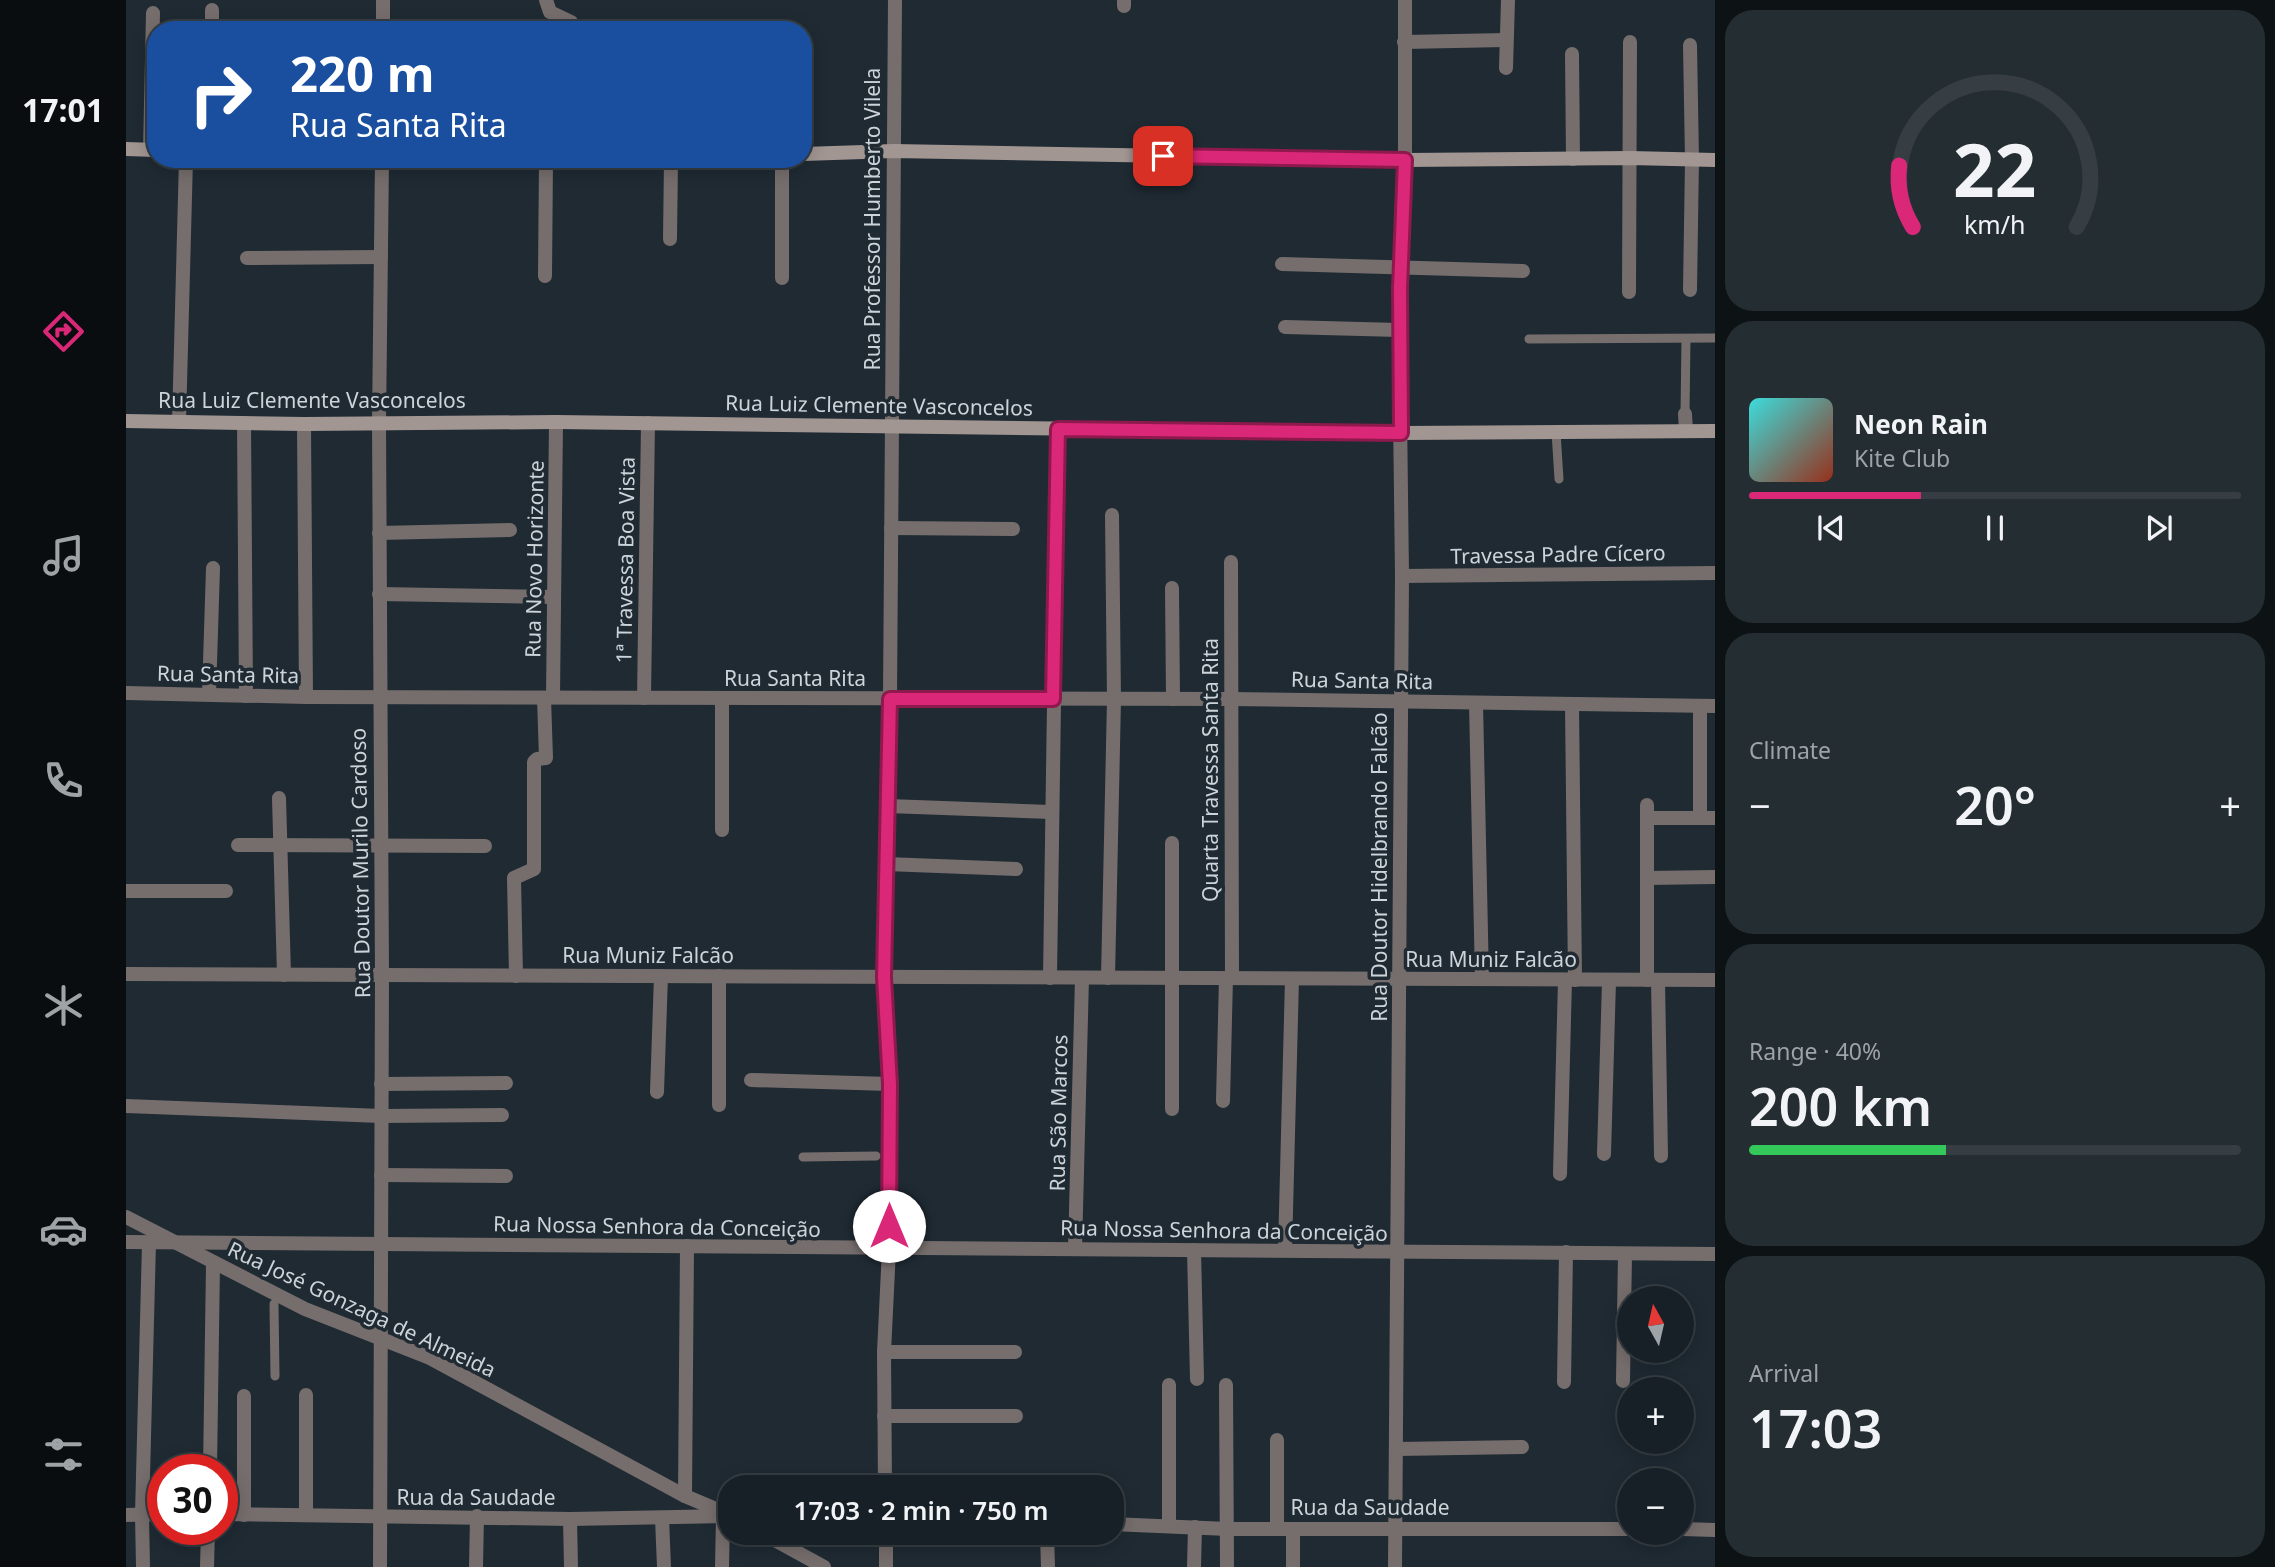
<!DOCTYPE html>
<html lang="en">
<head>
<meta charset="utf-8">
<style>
  body { margin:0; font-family:"Noto Sans",sans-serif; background:#242d32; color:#f1f3f6; height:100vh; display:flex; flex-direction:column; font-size:26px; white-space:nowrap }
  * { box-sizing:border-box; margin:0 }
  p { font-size:23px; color:#9ea3a7 }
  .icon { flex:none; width:38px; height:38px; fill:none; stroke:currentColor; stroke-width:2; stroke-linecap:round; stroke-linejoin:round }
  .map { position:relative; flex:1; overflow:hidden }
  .panel { display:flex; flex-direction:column; gap:10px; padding:10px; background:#0d1215; width:560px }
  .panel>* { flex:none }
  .top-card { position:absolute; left:21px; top:21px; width:665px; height:147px; border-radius:28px; box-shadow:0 4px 18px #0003,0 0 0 2px #363e43; background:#1a4fa0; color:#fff; overflow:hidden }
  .needle { width:46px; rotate:352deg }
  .tools { position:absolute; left:1491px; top:1286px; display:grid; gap:14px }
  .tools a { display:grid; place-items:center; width:77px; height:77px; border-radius:50%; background:#172026; box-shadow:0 4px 18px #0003,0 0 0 2px #363e43; font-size:35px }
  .speed { position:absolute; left:21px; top:1454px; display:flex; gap:14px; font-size:35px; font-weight:700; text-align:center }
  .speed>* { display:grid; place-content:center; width:91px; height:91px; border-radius:50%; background:#172026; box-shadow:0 4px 18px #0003,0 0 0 2px #363e43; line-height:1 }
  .speed .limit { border:10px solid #d22; background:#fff; color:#111 }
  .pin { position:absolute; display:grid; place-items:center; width:60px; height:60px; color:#fff; margin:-30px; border-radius:14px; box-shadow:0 4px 10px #0006 }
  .me { position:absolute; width:77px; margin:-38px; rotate:0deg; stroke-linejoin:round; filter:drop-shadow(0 0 5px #0008) }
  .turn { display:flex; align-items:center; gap:24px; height:147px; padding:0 28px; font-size:32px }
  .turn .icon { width:91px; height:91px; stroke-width:2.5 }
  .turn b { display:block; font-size:49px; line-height:60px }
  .big { font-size:52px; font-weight:600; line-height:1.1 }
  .panel .card { flex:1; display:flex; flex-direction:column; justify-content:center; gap:10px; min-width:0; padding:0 24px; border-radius:28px; background:#242d32 }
  .panel .dial { align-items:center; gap:0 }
  .dial svg { height:182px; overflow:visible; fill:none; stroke:#363e43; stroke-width:7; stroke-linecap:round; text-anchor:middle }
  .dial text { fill:#f1f3f6; stroke:none }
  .song { display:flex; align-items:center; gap:21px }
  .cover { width:84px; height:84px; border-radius:10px; background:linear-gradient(135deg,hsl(180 70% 55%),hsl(10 70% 35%)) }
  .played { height:7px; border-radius:4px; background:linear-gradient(90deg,#db2777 35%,#363e43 35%) }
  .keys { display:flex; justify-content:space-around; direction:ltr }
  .heat { display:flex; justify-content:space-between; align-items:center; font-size:38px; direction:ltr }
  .charge { height:10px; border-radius:5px; background:linear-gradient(90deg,#34c759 40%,#363e43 0) }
  .trip { position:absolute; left:592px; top:1475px; width:406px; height:70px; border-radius:28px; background:#172026; box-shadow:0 4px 18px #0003,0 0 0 2px #363e43; font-weight:600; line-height:70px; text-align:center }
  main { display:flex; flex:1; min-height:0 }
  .menu { display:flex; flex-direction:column; width:126px; justify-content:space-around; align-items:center; background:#090d0f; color:#9ea3a7 }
  .menu .icon { width:49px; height:49px }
  .menu .selected { color:#db2777 }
  .menu b { font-size:32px; color:#f1f3f6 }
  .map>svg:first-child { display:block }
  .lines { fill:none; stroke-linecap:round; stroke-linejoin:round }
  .lane { stroke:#766e6c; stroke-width:9 }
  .street { stroke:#766e6c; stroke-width:14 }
  .secondary { stroke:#a29693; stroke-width:14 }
  .route-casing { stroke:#8e194d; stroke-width:18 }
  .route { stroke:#db2777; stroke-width:12 }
  .labels { text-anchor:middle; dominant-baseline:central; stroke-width:7; stroke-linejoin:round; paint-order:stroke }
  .street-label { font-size:21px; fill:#ccd3d9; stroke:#1f2a33 }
</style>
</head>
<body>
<main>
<nav class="menu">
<b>17:01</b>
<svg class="icon selected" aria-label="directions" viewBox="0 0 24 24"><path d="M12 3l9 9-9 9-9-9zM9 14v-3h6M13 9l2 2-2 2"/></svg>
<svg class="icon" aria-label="music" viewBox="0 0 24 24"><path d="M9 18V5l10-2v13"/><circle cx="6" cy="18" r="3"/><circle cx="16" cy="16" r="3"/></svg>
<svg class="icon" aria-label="phone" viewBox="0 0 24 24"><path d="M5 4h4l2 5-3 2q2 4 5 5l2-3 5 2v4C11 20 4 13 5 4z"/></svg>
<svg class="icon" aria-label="climate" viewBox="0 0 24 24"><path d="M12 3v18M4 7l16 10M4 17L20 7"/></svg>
<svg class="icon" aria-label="car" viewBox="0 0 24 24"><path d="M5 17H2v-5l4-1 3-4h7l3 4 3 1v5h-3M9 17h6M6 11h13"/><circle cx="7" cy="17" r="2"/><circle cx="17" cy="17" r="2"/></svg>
<svg class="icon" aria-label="filters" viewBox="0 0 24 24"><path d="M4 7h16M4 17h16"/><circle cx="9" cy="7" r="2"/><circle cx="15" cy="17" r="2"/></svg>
</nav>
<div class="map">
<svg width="1589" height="1567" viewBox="0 0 1589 1567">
  <rect width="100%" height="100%" fill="#1f2a33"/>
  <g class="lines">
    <!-- lane -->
    <g class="lane">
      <polyline points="1403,339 1589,338"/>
      <polyline points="1559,414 1560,339"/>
      <polyline points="1430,432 1433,479"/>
      <polyline points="677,1157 750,1156"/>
      <polyline points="148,1304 149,1376"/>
    </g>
    <!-- street -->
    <g class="street">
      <polyline points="420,0 424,12 445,22 445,30"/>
      <polyline points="998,6 998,0"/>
      <polyline points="86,10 86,30"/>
      <polyline points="257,30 257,0"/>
      <polyline points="1278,42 1380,40"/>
      <polyline points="1446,54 1447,159"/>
      <polyline points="1380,68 1382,0"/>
      <polyline points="24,150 27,13"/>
      <polyline points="656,159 656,278"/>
      <polyline points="544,239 545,159"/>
      <polyline points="121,258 255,257"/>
      <polyline points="1156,264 1397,271"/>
      <polyline points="419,276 420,159"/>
      <polyline points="1564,290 1566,160 1564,45"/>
      <polyline points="1503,292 1504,42"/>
      <polyline points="1159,327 1273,330"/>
      <polyline points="1559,414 1560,431"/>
      <polyline points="53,422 60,159"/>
      <polyline points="118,423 120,696"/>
      <polyline points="178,424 180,697"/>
      <polyline points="765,528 887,529"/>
      <polyline points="253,533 384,530"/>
      <polyline points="1105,562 1106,978"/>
      <polyline points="1276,576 1589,573"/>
      <polyline points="1046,588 1047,699"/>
      <polyline points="253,594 428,597"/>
      <polyline points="0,693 180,697 1104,699 1589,706"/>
      <polyline points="83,694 87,568"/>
      <polyline points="427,697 430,422"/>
      <polyline points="518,698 522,423"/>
      <polyline points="1350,703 1356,979"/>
      <polyline points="1446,704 1449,980"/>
      <polyline points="1574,706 1574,818"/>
      <polyline points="153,798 158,975"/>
      <polyline points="1521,805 1521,980"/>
      <polyline points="762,806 925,812"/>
      <polyline points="1521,818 1588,818"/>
      <polyline points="596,830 596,698"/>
      <polyline points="112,845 359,846"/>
      <polyline points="760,864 890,869"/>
      <polyline points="1521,878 1589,877"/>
      <polyline points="0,891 100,891"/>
      <polyline points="0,974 1589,980"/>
      <polyline points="390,976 388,878 408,869 408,762 411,759 420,758 418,698"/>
      <polyline points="593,976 593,1105"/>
      <polyline points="924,978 932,429"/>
      <polyline points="982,978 988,700 986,515"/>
      <polyline points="1532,980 1535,1156"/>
      <polyline points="625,1080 764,1084"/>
      <polyline points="255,1084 380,1083"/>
      <polyline points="531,1092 535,976"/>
      <polyline points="1097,1101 1100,978"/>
      <polyline points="0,1106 255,1116 376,1115"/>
      <polyline points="1046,1109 1046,843"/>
      <polyline points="1478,1154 1483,981"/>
      <polyline points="1434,1174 1439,980"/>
      <polyline points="255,1175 380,1176"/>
      <polyline points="0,1217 179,1309 304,1358 559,1496 604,1515"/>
      <polyline points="0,1242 1589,1254"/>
      <polyline points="949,1249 956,978"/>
      <polyline points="1068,1250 1071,1379"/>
      <polyline points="1159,1250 1166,979"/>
      <polyline points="758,1352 889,1352"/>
      <polyline points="1497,1381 1499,1254"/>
      <polyline points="1438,1382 1440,1252"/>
      <polyline points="1043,1385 1043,1525"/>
      <polyline points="1100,1385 1101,1567"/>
      <polyline points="118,1396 118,1515"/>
      <polyline points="758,1416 890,1416"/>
      <polyline points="1271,1449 1396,1447"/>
      <polyline points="84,1470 87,1264"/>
      <polyline points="759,1488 758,1352 763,1249 764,1084 758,977 764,699 769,0"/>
      <polyline points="559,1496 561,1246"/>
      <polyline points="96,1514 444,1519 602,1516"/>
      <polyline points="180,1514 180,1395"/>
      <polyline points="0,1515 37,1514"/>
      <polyline points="536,1518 538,1567"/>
      <polyline points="444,1519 445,1567"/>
      <polyline points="985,1524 1102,1529 1503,1529"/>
      <polyline points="1151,1528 1151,1440"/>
      <polyline points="1556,1529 1589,1530"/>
      <polyline points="636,1533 698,1567"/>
      <polyline points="760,1533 760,1567"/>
      <polyline points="921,1533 922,1567"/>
      <polyline points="17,1567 16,1515 23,1243"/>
      <polyline points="81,1567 82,1530"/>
      <polyline points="254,1567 256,976 253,423 256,159"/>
      <polyline points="350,1567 351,1516"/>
      <polyline points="596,1567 597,1517"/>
      <polyline points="1068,1567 1069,1527"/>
      <polyline points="1167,1567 1167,1529"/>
      <polyline points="1269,1567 1276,576 1273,330 1279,160 1279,0"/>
    </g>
    <!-- secondary -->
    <g class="secondary">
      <polyline points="0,149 30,150"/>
      <polyline points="677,154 768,151 1279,160 1504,158 1589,160"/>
      <polyline points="0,421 178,424 430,422 1275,433 1589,431"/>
    </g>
  </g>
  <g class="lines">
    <defs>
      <polyline id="route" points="763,1226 764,1084 758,977 764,699 927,699 932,429 1275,433 1274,288 1279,160 1037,156"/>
    </defs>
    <!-- route casing -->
    <use href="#route" class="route-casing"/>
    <!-- route -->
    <use href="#route" class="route"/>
  </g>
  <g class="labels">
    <!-- street labels -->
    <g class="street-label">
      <text transform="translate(746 219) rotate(-90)">Rua Professor Humberto Vilela</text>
      <text x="186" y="400">Rua Luiz Clemente Vasconcelos</text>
      <text transform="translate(753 405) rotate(1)">Rua Luiz Clemente Vasconcelos</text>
      <text transform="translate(1432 554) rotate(-1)">Travessa Padre Cícero</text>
      <text transform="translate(408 559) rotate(-89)">Rua Novo Horizonte</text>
      <text transform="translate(499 560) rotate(-89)">1ª Travessa Boa Vista</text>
      <text transform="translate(102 674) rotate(1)">Rua Santa Rita</text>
      <text x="669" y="678">Rua Santa Rita</text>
      <text transform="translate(1236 680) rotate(1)">Rua Santa Rita</text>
      <text transform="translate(1084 770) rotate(-90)">Quarta Travessa Santa Rita</text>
      <text transform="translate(234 863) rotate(-91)">Rua Doutor Murilo Cardoso</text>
      <text transform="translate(1253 867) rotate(-90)">Rua Doutor Hidelbrando Falcão</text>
      <text x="522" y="955">Rua Muniz Falcão</text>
      <text x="1365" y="959">Rua Muniz Falcão</text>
      <text transform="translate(932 1113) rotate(-89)">Rua São Marcos</text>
      <text transform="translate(531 1226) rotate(1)">Rua Nossa Senhora da Conceição</text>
      <text transform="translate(1098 1230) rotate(1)">Rua Nossa Senhora da Conceição</text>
      <text transform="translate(236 1309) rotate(25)">Rua José Gonzaga de Almeida</text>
      <text x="350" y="1497">Rua da Saudade</text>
      <text x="1244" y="1507">Rua da Saudade</text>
    </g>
  </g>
</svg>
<div class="tools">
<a><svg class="needle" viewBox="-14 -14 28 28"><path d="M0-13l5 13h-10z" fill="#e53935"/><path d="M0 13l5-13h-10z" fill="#9ea3a7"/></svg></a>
<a>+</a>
<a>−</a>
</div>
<div class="speed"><div class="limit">30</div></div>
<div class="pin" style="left:1037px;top:156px;background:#d93025"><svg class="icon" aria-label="arrive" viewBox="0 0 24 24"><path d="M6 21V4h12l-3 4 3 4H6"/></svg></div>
<svg class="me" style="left:763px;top:1226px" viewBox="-20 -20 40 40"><circle r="19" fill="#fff"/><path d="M0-13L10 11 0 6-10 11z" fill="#db2777"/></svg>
<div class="trip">17:03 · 2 min · 750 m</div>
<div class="top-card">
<div class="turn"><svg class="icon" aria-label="right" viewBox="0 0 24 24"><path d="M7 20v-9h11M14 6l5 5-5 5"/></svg><div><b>220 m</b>Rua Santa Rita</div></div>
</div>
</div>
<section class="panel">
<div class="card dial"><svg viewBox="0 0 100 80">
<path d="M14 69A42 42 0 1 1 86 69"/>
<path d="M14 69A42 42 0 0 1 8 42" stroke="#db2777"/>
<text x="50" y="56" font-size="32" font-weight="700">22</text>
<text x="50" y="72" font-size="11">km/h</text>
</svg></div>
<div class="card">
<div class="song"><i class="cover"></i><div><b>Neon Rain</b><p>Kite Club</p></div></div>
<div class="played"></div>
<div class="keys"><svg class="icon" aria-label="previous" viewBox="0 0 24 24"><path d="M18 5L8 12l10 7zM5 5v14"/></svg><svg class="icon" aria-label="pause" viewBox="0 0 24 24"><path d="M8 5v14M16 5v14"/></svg><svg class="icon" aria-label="next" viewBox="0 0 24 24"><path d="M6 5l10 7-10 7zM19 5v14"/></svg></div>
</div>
<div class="card"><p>Climate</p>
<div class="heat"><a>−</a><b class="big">20°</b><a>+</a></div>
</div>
<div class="card"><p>Range · 40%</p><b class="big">200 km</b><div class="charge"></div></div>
<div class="card"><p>Arrival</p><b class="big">17:03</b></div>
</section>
</main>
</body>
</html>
